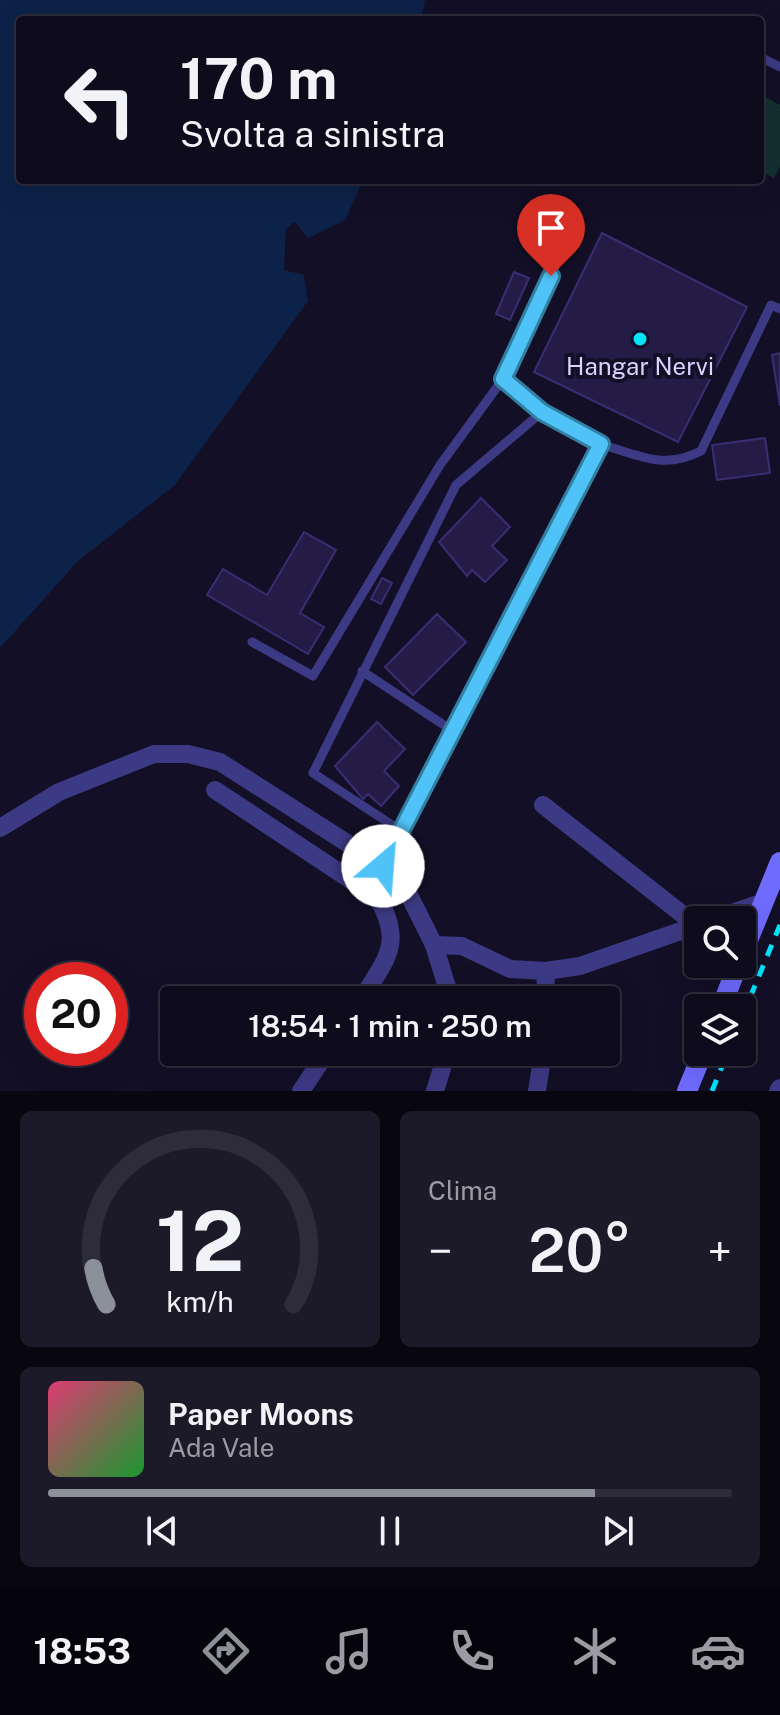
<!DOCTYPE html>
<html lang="it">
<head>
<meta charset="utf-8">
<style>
  body { margin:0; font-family:"Public Sans",sans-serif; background:#1c1929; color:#f1f3f6; height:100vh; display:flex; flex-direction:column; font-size:30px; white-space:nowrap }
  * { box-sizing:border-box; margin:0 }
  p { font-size:26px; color:#9b9ba3 }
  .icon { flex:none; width:44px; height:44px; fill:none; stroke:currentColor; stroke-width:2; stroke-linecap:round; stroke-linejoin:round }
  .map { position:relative; height:1091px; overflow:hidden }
  .panel { display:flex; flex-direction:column; gap:20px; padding:20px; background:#08060f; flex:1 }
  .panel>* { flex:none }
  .guide { position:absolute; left:16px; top:16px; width:748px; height:168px; border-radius:8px; box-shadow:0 8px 32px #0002,0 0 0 2px #2e2b3b; background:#0e0b1c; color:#f1f3f6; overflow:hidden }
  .fabs { position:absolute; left:684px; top:906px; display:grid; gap:16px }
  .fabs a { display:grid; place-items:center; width:72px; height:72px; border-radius:8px; background:#0e0b1c; box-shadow:0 8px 32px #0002,0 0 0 2px #2e2b3b; font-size:40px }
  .speed { position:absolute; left:24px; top:962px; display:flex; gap:16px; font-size:40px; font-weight:700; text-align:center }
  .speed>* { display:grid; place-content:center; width:104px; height:104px; border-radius:50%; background:#0e0b1c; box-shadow:0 8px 32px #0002,0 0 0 2px #2e2b3b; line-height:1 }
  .speed .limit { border:12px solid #d22; background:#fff; color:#111 }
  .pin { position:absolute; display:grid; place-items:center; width:68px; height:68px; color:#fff; margin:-82px -34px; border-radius:50% 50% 50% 0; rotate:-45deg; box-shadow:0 0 8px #0007 }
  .pin .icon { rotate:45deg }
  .me { position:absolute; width:88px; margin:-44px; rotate:27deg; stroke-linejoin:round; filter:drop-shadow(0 0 6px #0008) }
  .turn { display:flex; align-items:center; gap:28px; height:168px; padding:0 32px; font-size:36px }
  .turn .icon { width:104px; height:104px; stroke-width:2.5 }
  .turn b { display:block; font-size:56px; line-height:68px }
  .big { font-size:60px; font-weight:600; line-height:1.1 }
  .panel .card { flex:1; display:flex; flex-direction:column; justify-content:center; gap:12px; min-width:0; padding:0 28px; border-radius:12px; background:#1c1929 }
  .panel .dial { align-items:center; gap:0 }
  .dial svg { height:208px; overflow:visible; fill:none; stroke:#2e2b3b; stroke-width:7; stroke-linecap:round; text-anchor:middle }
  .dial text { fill:#f1f3f6; stroke:none }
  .song { display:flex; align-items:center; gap:24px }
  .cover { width:96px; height:96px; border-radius:12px; background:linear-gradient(135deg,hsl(340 70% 55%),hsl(130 70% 35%)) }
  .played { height:8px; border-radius:4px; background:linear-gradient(90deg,#8c9099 80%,#2e2b3b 80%) }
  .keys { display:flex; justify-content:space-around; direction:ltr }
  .heat { display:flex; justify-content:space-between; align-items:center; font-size:44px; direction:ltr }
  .panel .tiles { flex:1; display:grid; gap:20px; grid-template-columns:1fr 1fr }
  .card:last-child { grid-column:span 2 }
  .trip { position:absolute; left:160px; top:986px; width:460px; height:80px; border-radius:8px; background:#0e0b1c; box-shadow:0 8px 32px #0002,0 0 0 2px #2e2b3b; font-weight:600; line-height:80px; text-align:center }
  .tab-bar { display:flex; height:128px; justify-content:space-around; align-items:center; background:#06040b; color:#9b9ba3 }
  .tab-bar .icon { width:56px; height:56px }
  .tab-bar .on { color:#8c9099 }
  .tab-bar b { font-size:36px; color:#f1f3f6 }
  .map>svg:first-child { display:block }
  .green { fill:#12302f }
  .water { fill:#0c2248 }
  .building { fill:#241b47; stroke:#3b2d73; stroke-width:2 }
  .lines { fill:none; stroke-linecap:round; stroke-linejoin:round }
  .lane { stroke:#3d3a85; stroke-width:9 }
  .street { stroke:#3d3a85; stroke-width:18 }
  .secondary { stroke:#6f6bff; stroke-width:20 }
  .rail { stroke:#00e5ff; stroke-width:5; stroke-dasharray:12 10; stroke-linecap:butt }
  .route-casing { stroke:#337fa1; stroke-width:20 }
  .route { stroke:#4fc3f7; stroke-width:14 }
  .poi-dot { fill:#00e5ff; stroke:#130f26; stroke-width:3 }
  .labels { text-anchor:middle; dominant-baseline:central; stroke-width:8; stroke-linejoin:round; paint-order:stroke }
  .poi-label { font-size:24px; fill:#d9d4ff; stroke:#130f26 }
</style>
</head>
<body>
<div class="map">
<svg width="780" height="1091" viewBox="0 0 780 1091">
  <rect width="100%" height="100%" fill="#130f26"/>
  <!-- green -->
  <polygon class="green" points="760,94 780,105 780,167 774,178 760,171"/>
  <!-- water -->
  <polygon class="water" points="0,0 425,0 421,20 20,20 20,180 363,180 345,220 308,238 295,222 286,229 284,270 304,275 308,301 175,485 78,561 0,648"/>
  <!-- building -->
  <g class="building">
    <polygon points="602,233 747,307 678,442 534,372"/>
    <polygon points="514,272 529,278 510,320 496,314"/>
    <polygon points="780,353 780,406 772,355"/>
    <polygon points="765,438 770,473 717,480 712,445"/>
    <polygon points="481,498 510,527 492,546 507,560 485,582 472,570 467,576 439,542"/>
    <polygon points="304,532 336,550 300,613 324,627 308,654 207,595 223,569 267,595"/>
    <polygon points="382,578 392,583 381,604 371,599"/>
    <polygon points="437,614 466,642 413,695 385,667"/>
    <polygon points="377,722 405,749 384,771 399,786 381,806 368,794 363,799 335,766"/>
  </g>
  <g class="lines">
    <!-- lane -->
    <g class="lane">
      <polyline points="689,20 690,20"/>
      <polyline points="760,57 780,67"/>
      <polyline points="542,412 503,379 575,224"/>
      <path d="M601 444C639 456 664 470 701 451L771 305 780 309"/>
      <polyline points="252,642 313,676 440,465 503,379"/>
      <polyline points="362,671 453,731"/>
      <polyline points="383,866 601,444 542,412 456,485 313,773 401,831"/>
    </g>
    <!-- street -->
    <g class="street">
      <path d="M215 790 378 898C404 944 386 959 361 1000"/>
      <polyline points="543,805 696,925"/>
      <polyline points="0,828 59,792 154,754 188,754 220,762 383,866 409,895 434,945"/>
      <polyline points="711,920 764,902"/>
      <polyline points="451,1000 434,945 462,946 510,969 546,971 580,966 698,925"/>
      <polyline points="545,1000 546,971"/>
      <polyline points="301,1091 327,1052"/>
      <polyline points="435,1091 447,1052"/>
      <polyline points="537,1091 543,1052"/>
      <polyline points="778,1091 780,1088"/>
    </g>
    <!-- secondary -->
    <g class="secondary">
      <polyline points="742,955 780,862"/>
      <polyline points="721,1008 738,964"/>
      <polyline points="687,1091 703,1052"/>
    </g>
    <!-- rail -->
    <g class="rail">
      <polyline points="742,1017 780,925"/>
      <polyline points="712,1091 728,1052"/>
    </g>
  </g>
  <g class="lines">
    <defs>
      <polyline id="route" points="383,866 601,444 542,412 503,379 551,276"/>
    </defs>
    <!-- route casing -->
    <use href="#route" class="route-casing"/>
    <!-- route -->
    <use href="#route" class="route"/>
  </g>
  <!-- markers -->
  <circle class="poi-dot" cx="640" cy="339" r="8"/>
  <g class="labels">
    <!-- poi labels -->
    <g class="poi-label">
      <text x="640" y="366">Hangar Nervi</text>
    </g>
  </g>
</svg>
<div class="fabs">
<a><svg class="icon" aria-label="search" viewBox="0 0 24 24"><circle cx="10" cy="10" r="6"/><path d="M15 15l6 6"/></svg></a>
<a><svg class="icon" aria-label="layers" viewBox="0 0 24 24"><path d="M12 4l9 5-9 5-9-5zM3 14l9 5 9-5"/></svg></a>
</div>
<div class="speed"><div class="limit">20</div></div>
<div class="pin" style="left:551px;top:276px;background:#d93025"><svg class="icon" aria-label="arrive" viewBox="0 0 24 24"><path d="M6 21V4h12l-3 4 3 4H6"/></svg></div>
<svg class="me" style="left:383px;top:866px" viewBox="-20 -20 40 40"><circle r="19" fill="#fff"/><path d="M0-13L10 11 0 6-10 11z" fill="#4fc3f7"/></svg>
<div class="trip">18:54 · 1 min · 250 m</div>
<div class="guide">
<div class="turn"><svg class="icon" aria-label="left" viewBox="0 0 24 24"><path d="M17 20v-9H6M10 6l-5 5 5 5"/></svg><div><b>170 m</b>Svolta a sinistra</div></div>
</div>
</div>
<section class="panel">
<div class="tiles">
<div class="card dial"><svg viewBox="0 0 100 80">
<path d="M14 69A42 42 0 1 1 86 69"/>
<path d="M14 69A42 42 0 0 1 9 55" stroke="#8c9099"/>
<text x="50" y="56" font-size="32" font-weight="700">12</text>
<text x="50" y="72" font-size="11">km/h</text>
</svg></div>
<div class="card"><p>Clima</p>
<div class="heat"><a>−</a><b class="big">20°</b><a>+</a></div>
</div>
<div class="card">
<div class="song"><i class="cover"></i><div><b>Paper Moons</b><p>Ada Vale</p></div></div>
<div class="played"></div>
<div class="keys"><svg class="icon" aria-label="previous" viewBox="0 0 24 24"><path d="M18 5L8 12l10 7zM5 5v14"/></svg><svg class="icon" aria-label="pause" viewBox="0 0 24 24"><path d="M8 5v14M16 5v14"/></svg><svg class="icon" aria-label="next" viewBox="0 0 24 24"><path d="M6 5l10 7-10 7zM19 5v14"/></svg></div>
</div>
</div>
</section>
<nav class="tab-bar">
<b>18:53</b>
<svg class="icon on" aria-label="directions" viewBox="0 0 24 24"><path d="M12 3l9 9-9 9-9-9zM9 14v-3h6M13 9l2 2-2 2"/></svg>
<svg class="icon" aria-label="music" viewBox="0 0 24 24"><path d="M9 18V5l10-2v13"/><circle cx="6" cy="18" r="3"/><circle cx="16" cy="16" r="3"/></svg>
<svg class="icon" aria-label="phone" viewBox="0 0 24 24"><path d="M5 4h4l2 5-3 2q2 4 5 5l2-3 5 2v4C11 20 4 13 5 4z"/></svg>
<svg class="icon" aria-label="climate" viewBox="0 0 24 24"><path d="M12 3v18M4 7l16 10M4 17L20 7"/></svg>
<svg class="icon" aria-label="car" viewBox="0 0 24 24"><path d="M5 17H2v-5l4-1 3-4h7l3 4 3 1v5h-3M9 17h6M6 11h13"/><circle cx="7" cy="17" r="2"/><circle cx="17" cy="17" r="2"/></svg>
</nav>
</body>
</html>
